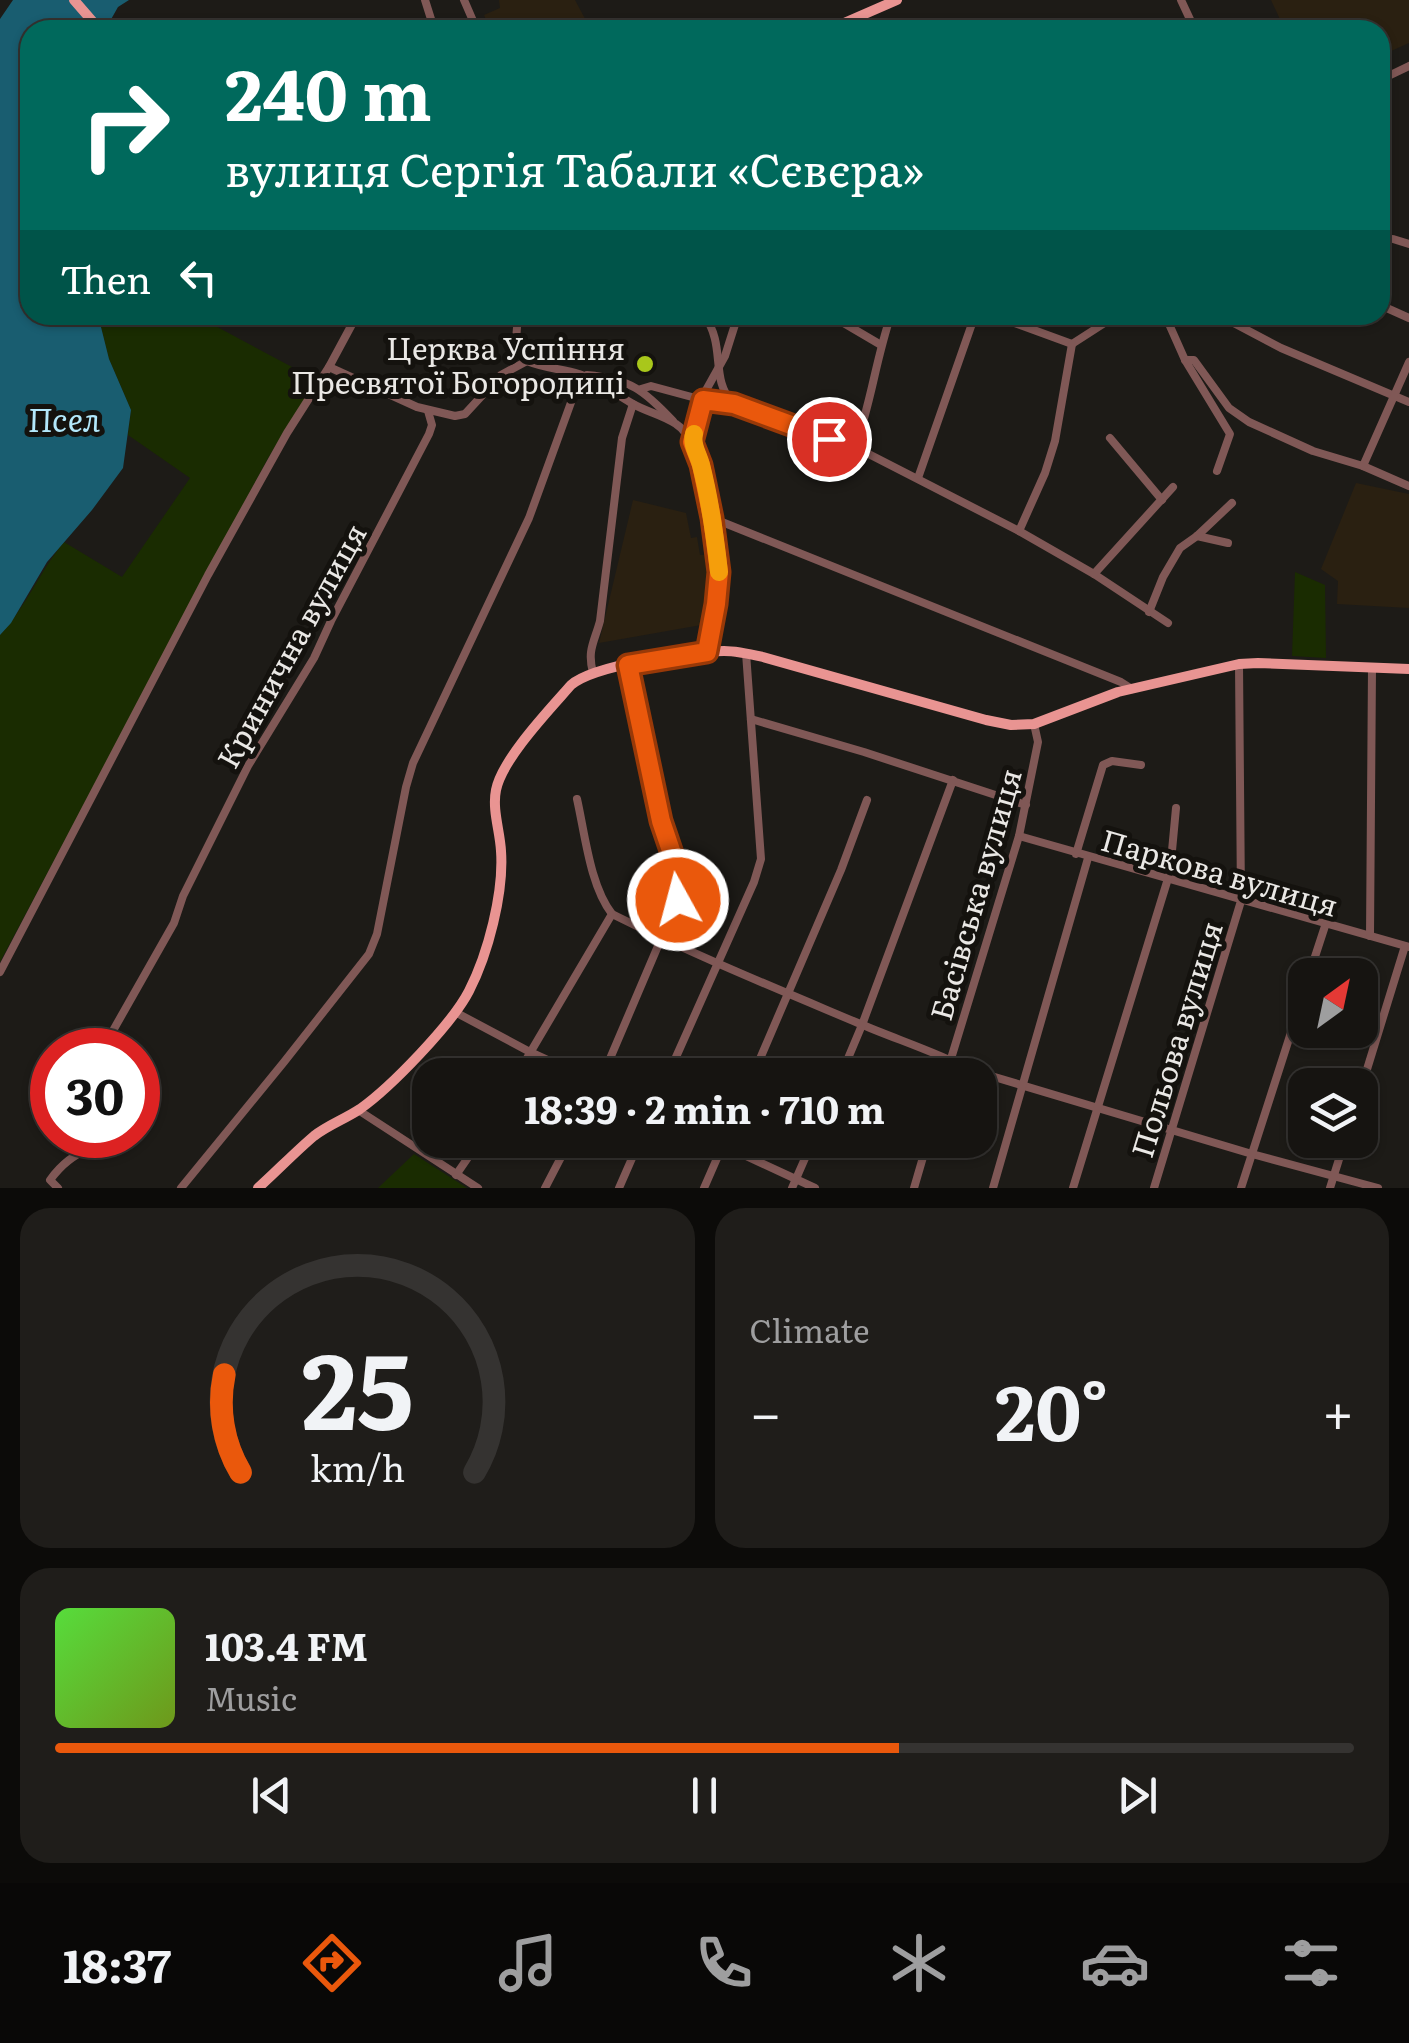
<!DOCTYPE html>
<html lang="en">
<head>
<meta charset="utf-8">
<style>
  body { margin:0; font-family:Literata,serif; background:#1f1d1a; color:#f1f3f6; height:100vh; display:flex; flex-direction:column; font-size:38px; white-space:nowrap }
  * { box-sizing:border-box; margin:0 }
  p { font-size:32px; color:#9e9e9f }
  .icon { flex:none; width:55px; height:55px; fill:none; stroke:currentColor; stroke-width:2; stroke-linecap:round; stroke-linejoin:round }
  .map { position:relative; height:1188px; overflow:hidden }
  .side { display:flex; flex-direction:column; gap:20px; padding:20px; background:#0c0b09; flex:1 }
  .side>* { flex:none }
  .hud { position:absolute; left:20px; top:20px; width:1370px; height:305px; border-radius:30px; box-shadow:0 2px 8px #0004,0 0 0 2px #353331; background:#00695c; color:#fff; overflow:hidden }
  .needle { width:65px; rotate:33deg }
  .buttons { position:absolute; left:1288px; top:958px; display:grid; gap:20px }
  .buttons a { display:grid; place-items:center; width:90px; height:90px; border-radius:20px; background:#161411; box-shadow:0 2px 8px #0004,0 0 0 2px #353331; font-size:50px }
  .speed { position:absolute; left:30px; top:1028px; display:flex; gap:20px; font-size:50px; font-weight:700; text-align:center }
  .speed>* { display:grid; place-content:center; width:130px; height:130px; border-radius:50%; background:#161411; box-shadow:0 2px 8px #0004,0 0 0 2px #353331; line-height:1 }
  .speed .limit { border:15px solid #d22; background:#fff; color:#111 }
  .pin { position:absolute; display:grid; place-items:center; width:85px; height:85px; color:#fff; margin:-42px; border:5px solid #fff; border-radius:50%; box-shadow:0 2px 10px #0007 }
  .me { position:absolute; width:110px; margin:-55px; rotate:353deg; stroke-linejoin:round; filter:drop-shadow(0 0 8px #0008) }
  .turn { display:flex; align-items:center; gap:35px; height:210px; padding:0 40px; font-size:45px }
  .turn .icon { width:130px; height:130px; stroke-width:2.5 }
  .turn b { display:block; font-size:70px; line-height:85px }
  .then { display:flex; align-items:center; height:95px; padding:0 40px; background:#0003; gap:20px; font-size:38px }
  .big { font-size:75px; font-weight:700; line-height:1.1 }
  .side .widget { flex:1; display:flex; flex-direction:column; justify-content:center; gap:15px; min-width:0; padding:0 35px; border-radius:30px; background:#1f1d1a }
  .side .dial { align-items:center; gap:0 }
  .dial svg { height:260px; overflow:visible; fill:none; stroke:#353331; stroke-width:7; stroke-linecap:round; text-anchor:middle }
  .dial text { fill:#f1f3f6; stroke:none }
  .song { display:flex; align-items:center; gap:30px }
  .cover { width:120px; height:120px; border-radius:15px; background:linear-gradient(135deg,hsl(110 70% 55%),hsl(80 70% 35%)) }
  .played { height:10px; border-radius:5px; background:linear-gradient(90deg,#ea580c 65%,#353331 65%) }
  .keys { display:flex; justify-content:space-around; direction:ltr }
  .heat { display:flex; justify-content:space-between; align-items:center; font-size:55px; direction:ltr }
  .side .tiles { flex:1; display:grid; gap:20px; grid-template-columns:1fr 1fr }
  .widget:last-child { grid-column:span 2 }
  .trip { position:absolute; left:412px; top:1058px; width:585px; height:100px; border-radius:30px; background:#161411; box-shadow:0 2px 8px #0004,0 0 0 2px #353331; font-weight:700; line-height:100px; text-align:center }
  .tabs { display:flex; height:160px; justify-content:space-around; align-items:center; background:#090807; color:#9e9e9f }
  .tabs .icon { width:70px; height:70px }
  .tabs .current { color:#ea580c }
  .tabs b { font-size:45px; color:#f1f3f6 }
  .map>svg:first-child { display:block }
  .education { fill:#2a2011 }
  .green { fill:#1a2c01 }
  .water { fill:#195d70 }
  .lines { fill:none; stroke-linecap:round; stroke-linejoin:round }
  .minor { stroke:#805856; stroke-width:8 }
  .major { stroke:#e99492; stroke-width:10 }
  .route-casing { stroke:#983908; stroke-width:25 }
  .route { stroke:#ea580c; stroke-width:18 }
  .slow { stroke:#f59e0b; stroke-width:18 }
  .poi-dot { fill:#a9c71b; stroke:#14120e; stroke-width:4 }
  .labels { text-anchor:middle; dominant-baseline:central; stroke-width:10; stroke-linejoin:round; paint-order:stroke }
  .poi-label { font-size:30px; fill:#eae8e5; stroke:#14120e; text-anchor:end }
  .street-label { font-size:30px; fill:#eae8e5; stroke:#14120e }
  .water-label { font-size:32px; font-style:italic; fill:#b3e8fb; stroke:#14120e }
</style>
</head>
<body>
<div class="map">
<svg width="1409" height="1188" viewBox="0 0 1409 1188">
  <rect width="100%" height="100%" fill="#1d1b17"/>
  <!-- education -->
  <g class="education">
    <polygon points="499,0 575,0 591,30 490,30 484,15 500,8"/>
    <polygon points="1271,0 1409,0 1409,43 1380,56 1380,30 1285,30"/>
    <polygon points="1356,483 1409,494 1409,608 1337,604 1338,581 1321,569"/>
    <polygon points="633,500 686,513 691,538 697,537 700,555 709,555 713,577 707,624 599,643"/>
  </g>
  <!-- green -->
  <g class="green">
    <path d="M98 315H195L292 367 293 384 305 398 268 458 0 962V635C26 607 40 571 64 542L122 577 190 478 128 435 131 410 109 359Z"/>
    <polygon points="1295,572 1325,585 1326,658 1292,656"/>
    <polygon points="414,1154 467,1188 378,1188"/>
  </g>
  <!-- water -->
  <polygon class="water" points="13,0 129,0 118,7 105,30 30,30 30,315 98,315 109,359 131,410 123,468 92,510 47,562 11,623 0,635 0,19"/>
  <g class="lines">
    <!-- minor -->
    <g class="minor">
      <polyline points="464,0 477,30"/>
      <polyline points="1181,0 1195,30"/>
      <polyline points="423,30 431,19 425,0"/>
      <polyline points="1380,80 1409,66"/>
      <polyline points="1393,239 1409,244"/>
      <polyline points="1380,305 1409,318"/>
      <polyline points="518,315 516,340 527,361"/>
      <path d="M704 315C727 347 709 377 733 404"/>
      <polyline points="830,315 881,345"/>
      <polyline points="993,315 1072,344"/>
      <polyline points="1165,315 1185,360 1230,434 1217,471"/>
      <polyline points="1228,320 1281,348 1409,402"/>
      <polyline points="1072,344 1117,315"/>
      <polyline points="1185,360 1194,360 1229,408 1249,422 1313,451 1363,466 1409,486"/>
      <path d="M527 361C544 368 562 369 579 374 598 381 616 394 633 404 647 412 663 415 676 424 704 441 720 543 719 576 718 602 712 627 707 652"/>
      <polyline points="329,367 417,407 455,416 465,414 501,375 527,361"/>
      <path d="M587 375C630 379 644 390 673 421"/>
      <polyline points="641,389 651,386 703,400 733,404 802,431 855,447 1019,531 1094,574 1168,623"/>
      <polyline points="1110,438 1162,500"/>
      <polyline points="692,441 705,392 725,356 738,315"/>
      <path d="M855 447C871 404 876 358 891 315"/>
      <polyline points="1363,466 1409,362"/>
      <polyline points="918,478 975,315"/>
      <polyline points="712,518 1121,682 1132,689"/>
      <polyline points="1019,531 1045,473 1055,441 1072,344"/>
      <polyline points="1197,536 1228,543"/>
      <polyline points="1094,574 1173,487"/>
      <polyline points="1149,612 1163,577 1180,548 1197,536 1232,503"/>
      <path d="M593 673C587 650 594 643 600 621L622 438 633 404"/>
      <polyline points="751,719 864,752 1026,805"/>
      <polyline points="1019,836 1409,947"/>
      <polyline points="1076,854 1103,765 1112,761 1141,765"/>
      <path d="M612 914C692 954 775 988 858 1023 895 1039 934 1051 971 1070L1252 1154 1378 1188"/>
      <polyline points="1370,936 1372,668"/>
      <polyline points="0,972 208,575 287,433 329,367 357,315"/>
      <polyline points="1309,975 1326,923"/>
      <polyline points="455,1012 530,1052 580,1075"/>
      <polyline points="102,1050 174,923 183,896 248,766 314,658 331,621 429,434 432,425 428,411"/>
      <path d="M517 1075 612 914C590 886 585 834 577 799"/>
      <path d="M603 1075 678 899C684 870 667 845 661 817 649 767 639 716 627 665"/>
      <polyline points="668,1075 754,882 761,859 746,653"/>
      <polyline points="753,1075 841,870 867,800"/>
      <polyline points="841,1075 862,1025 953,780"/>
      <polyline points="946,1075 1019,836 1038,742 1034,724"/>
      <polyline points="1360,1092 1405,946"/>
      <polyline points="358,1110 478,1188"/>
      <polyline points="138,1112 144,1107"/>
      <polyline points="712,1140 815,1188"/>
      <polyline points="456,1175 480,1140"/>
      <path d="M58 1188 50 1180C69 1154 85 1152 109 1135"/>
      <polyline points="181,1188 284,1062 369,954 377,934 406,787 413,763 529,518 581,375"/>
      <polyline points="545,1188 570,1140"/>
      <polyline points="619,1188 640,1140"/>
      <polyline points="704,1188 725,1140"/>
      <polyline points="792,1188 813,1140"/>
      <polyline points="914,1188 928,1140"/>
      <polyline points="993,1188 1088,858"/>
      <polyline points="1073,1188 1170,872 1176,808"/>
      <polyline points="1154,1188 1241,901 1239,664"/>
      <polyline points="1241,1188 1305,989"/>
      <polyline points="1330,1188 1345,1140"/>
    </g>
    <!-- major -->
    <g class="major">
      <polyline points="74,0 100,30"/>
      <polyline points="828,30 897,0"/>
      <path d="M258 1188C277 1171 295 1152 314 1136 328 1125 345 1119 360 1109 391 1087 452 1024 469 991 488 954 504 893 501 851 500 831 492 810 496 790 502 759 550 709 571 685 594 665 691 651 724 651 737 651 750 654 763 657L986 720 1011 725 1034 724 1118 692 1239 664 1258 663 1409 669"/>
    </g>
  </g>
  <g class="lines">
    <defs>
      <polyline id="route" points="678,900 680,877 661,821 628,665 707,652 716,604 719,572 712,518 701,465 692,442 703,400 734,404 829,439"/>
    </defs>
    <!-- route casing -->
    <use href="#route" class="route-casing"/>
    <!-- route -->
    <use href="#route" class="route"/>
    <!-- slow -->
    <path class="slow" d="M694 434C691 445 698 453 701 465 710 500 715 536 719 572"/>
  </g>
  <!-- markers -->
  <circle class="poi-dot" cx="645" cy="364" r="10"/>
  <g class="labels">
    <!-- poi labels -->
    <g class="poi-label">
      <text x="625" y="347">Церква Успіння<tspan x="625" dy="34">Пресвятої Богородиці</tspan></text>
    </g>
    <!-- street labels -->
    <g class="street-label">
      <text transform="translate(290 645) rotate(-61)">Кринична вулиця</text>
      <text transform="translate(1220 871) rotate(16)">Паркова вулиця</text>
      <text transform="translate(974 894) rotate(-74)">Басівська вулиця</text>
      <text transform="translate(1175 1039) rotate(-73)">Польова вулиця</text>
    </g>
    <!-- water labels -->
    <g class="water-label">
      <text x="64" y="418">Псел</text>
    </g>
  </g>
</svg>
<div class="buttons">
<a><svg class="needle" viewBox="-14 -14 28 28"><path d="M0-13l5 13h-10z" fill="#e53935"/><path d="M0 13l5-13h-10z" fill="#9e9e9f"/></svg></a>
<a><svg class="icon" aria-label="layers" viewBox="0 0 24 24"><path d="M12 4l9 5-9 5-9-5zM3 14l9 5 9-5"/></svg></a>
</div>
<div class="speed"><div class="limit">30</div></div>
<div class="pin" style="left:829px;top:439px;background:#d93025"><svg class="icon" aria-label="arrive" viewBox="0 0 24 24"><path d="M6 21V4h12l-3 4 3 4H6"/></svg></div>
<svg class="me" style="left:678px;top:900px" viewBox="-20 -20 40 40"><circle r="17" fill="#ea580c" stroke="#fff" stroke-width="3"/><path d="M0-11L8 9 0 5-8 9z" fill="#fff"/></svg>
<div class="trip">18:39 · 2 min · 710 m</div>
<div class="hud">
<div class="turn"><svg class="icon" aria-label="right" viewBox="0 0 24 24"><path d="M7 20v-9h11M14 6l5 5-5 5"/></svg><div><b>240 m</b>вулиця Сергія Табали «Сєвєра»</div></div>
<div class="then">Then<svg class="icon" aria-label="left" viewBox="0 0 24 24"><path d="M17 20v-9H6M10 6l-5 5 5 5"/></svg></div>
</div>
</div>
<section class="side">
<div class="tiles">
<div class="widget dial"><svg viewBox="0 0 100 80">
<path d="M14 69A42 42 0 1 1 86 69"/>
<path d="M14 69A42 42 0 0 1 9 39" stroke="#ea580c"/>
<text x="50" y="56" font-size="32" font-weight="700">25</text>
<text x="50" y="72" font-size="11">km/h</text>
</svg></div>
<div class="widget"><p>Climate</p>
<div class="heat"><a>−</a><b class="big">20°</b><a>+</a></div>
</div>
<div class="widget">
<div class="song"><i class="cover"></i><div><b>103.4 FM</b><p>Music</p></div></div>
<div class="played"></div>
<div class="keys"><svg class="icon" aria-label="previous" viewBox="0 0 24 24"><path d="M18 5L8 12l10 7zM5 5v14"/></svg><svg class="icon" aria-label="pause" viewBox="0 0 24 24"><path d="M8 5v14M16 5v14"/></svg><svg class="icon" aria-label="next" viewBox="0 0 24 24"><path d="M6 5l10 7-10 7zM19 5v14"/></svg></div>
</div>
</div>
</section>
<nav class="tabs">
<b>18:37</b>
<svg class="icon current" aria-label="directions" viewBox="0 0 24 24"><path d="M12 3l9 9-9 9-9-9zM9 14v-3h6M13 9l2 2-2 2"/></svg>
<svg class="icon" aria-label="music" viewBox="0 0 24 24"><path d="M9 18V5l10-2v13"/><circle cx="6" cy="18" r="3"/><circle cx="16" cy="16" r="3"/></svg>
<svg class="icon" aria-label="phone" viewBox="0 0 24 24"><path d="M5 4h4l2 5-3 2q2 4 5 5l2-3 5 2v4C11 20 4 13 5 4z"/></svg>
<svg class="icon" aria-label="climate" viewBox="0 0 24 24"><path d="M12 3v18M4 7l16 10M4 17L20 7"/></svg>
<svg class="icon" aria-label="car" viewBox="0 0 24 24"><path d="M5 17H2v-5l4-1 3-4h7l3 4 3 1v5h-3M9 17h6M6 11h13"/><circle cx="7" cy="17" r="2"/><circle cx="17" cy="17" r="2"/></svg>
<svg class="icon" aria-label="filters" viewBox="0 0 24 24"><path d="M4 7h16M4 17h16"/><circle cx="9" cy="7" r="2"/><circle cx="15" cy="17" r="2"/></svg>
</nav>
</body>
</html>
